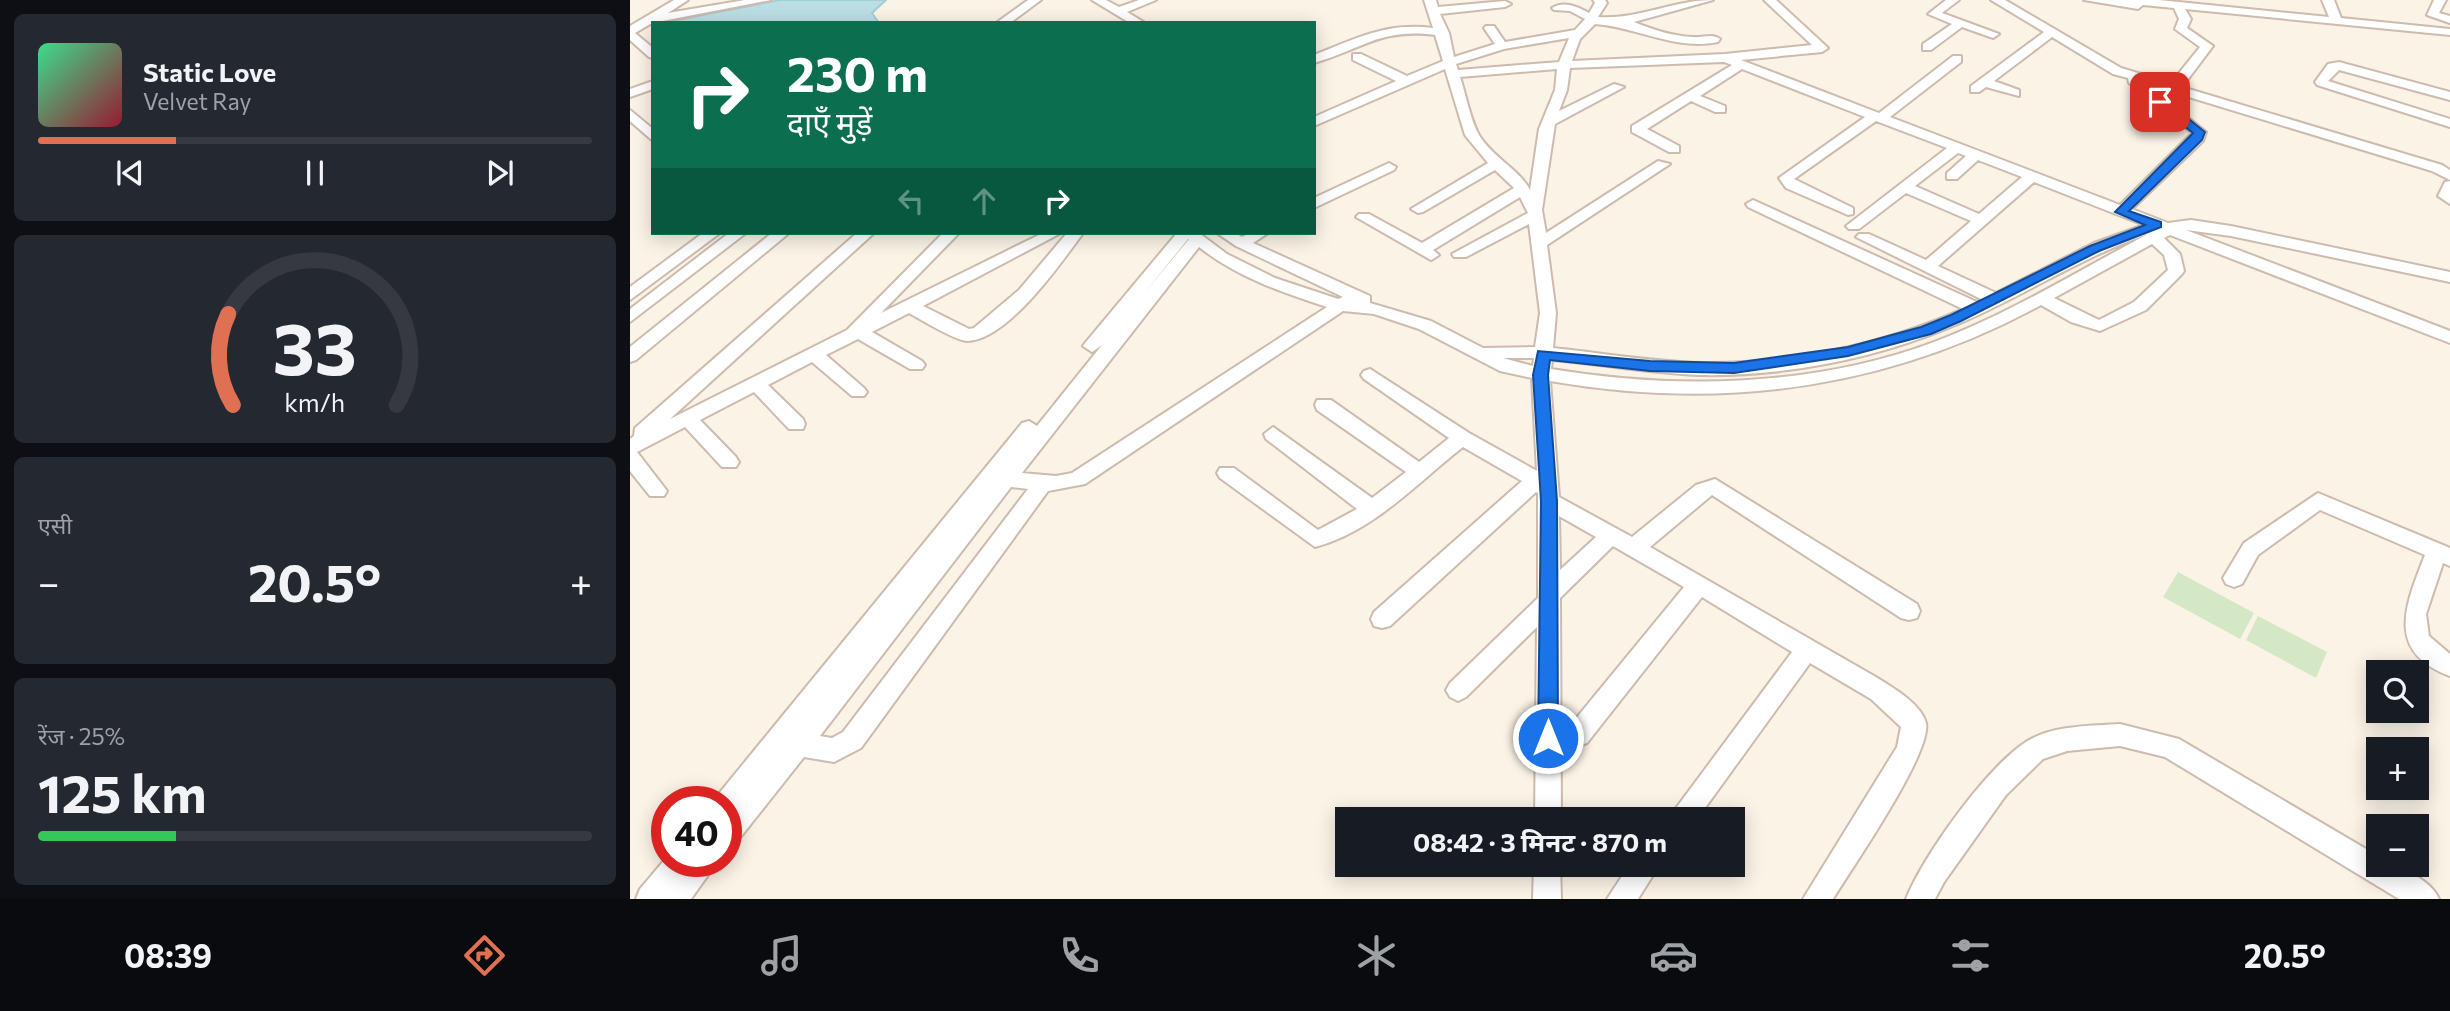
<!DOCTYPE html>
<html lang="hi">
<head>
<meta charset="utf-8">
<style>
  body { margin:0; font-family:Commissioner,"Noto Sans Devanagari",sans-serif; background:#242831; color:#f1f3f6; height:100vh; display:flex; flex-direction:column; font-size:26px; white-space:nowrap }
  * { box-sizing:border-box; margin:0 }
  p { font-size:23px; color:#9ea1a6 }
  .icon { flex:none; width:38px; height:38px; fill:none; stroke:currentColor; stroke-width:2; stroke-linecap:round; stroke-linejoin:round }
  .map { position:relative; flex:1; overflow:hidden }
  .side { display:flex; flex-direction:column; gap:14px; padding:14px; background:#0d0f14; width:630px }
  .side>* { flex:none }
  .banner { position:absolute; left:21px; top:21px; width:665px; height:214px; border-radius:0px; box-shadow:0 4px 18px #0003; background:#0b6e4f; color:#fff; overflow:hidden }
  .controls { position:absolute; left:1736px; top:660px; display:grid; gap:14px }
  .controls a { display:grid; place-items:center; width:63px; height:63px; border-radius:0px; background:#171b24; box-shadow:0 4px 18px #0003; font-size:35px }
  .speed { position:absolute; left:21px; top:786px; display:flex; gap:14px; font-size:35px; font-weight:700; text-align:center }
  .speed>* { display:grid; place-content:center; width:91px; height:91px; border-radius:50%; background:#171b24; box-shadow:0 4px 18px #0003; line-height:1 }
  .speed .limit { border:10px solid #d22; background:#fff; color:#111 }
  .pin { position:absolute; display:grid; place-items:center; width:60px; height:60px; color:#fff; margin:-30px; border-radius:14px; box-shadow:0 4px 10px #0006 }
  .me { position:absolute; width:77px; margin:-38px; rotate:0deg; stroke-linejoin:round; filter:drop-shadow(0 0 5px #0008) }
  .turn { display:flex; align-items:center; gap:24px; height:147px; padding:0 21px; font-size:32px }
  .turn .icon { width:91px; height:91px; stroke-width:2.5 }
  .turn b { display:block; font-size:49px; line-height:60px }
  .lanes { display:flex; align-items:center; height:66px; padding:0 21px; background:#0003; justify-content:center; gap:35px; direction:ltr }
  .lanes .off { opacity:.35 }
  .big { font-size:52px; font-weight:700; line-height:1.1 }
  .side .widget { flex:1; display:flex; flex-direction:column; justify-content:center; gap:10px; min-width:0; padding:0 24px; border-radius:10px; background:#242831 }
  .side .dial { align-items:center; gap:0 }
  .dial svg { height:182px; overflow:visible; fill:none; stroke:#363941; stroke-width:7; stroke-linecap:round; text-anchor:middle }
  .dial text { fill:#f1f3f6; stroke:none }
  .song { display:flex; align-items:center; gap:21px }
  .cover { width:84px; height:84px; border-radius:10px; background:linear-gradient(135deg,hsl(150 70% 55%),hsl(350 70% 35%)) }
  .played { height:7px; border-radius:4px; background:linear-gradient(90deg,#df7051 25%,#363941 25%) }
  .keys { display:flex; justify-content:space-around; direction:ltr }
  .heat { display:flex; justify-content:space-between; align-items:center; font-size:38px; direction:ltr }
  .charge { height:10px; border-radius:5px; background:linear-gradient(90deg,#34c759 25%,#363941 0) }
  .trip { position:absolute; left:705px; top:807px; width:410px; height:70px; border-radius:0px; background:#171b24; box-shadow:0 4px 18px #0003; font-weight:700; line-height:70px; text-align:center }
  .tabs { display:flex; height:112px; justify-content:space-around; align-items:center; background:#090b0e; color:#9ea1a6 }
  .tabs .icon { width:49px; height:49px }
  .tabs .current { color:#df7051 }
  .tabs b { font-size:32px; color:#f1f3f6 }
  main { display:flex; flex:1; min-height:0 }
  .map>svg:first-child { display:block }
  .green { fill:#d4e8c5 }
  .water { fill:#bbdee4; stroke:#a2ced5; stroke-width:2 }
  .lines { fill:none; stroke-linecap:round; stroke-linejoin:round }
  .minor-casing { stroke:#cdbbad; stroke-width:4 }
  .minor { fill:#fff; fill-rule:evenodd }
  .route { fill:#1a73e8; stroke:#114b97; stroke-width:2 }
</style>
</head>
<body>
<main>
<section class="side">
<div class="widget">
<div class="song"><i class="cover"></i><div><b>Static Love</b><p>Velvet Ray</p></div></div>
<div class="played"></div>
<div class="keys"><svg class="icon" aria-label="previous" viewBox="0 0 24 24"><path d="M18 5L8 12l10 7zM5 5v14"/></svg><svg class="icon" aria-label="pause" viewBox="0 0 24 24"><path d="M8 5v14M16 5v14"/></svg><svg class="icon" aria-label="next" viewBox="0 0 24 24"><path d="M6 5l10 7-10 7zM19 5v14"/></svg></div>
</div>
<div class="widget dial"><svg viewBox="0 0 100 80">
<path d="M14 69A42 42 0 1 1 86 69"/>
<path d="M14 69A42 42 0 0 1 12 29" stroke="#df7051"/>
<text x="50" y="56" font-size="32" font-weight="700">33</text>
<text x="50" y="72" font-size="11">km/h</text>
</svg></div>
<div class="widget"><p>एसी</p>
<div class="heat"><a>−</a><b class="big">20.5°</b><a>+</a></div>
</div>
<div class="widget"><p>रेंज · 25%</p><b class="big">125 km</b><div class="charge"></div></div>
</section>
<div class="map">
<svg width="1820" height="899" viewBox="0 0 1820 899">
  <rect width="100%" height="100%" fill="#fbf3e6"/>
  <!-- green -->
  <g class="green">
    <polygon points="1548,572 1624,613 1610,639 1533,597"/>
    <polygon points="1628,616 1697,652 1686,678 1616,640"/>
  </g>
  <!-- water -->
  <polygon class="water" points="150,0 256,0 242,13 249,23 32,23"/>
  <g class="lines">
    <defs>
      <g id="minor">
        <polygon points="44,0 58,0 38,13 115,0 141,0 22,23 5,33 23,48 23,58 19,57 0,40 0,26"/>
        <polygon points="398,0 411,0 380,23 366,23"/>
        <polygon points="462,0 476,0 489,7 509,0 526,0 497,12 515,23 500,23"/>
        <path d="M794 0H806L808 7 875 1 881 4 875 7 810 14 819 33 824 57 865 44 854 28 856 26H864L875 42 945 30 955 19 940 11 924 10 922 8C934 0 948 7 959 13L965 3 963 0H975L977 3 968 17C1008 20 1043 0 1083 0L1004 22C1024 30 1042 36 1063 37 1073 38 1082 33 1090 39L1088 42C1045 51 1007 27 965 24L950 39 942 61 1095 54 1182 45 1134 0H1146L1198 48 1192 52 1111 60 1249 113 1323 56H1331V62L1260 117 1490 205 1562 133 1499 83 1498 78 1483 74 1422 37 1364 81 1389 90V96L1356 87 1349 92H1341V86L1414 32 1361 0H1375L1491 68 1541 83 1570 47 1545 29 1549 19 1544 8 1513 5 1508 9 1454 0H1529L1699 17 1692 0H1704L1711 18 1820 29V35L1555 9 1561 19 1557 28 1583 46 1552 87 1812 165 1820 170V180L1802 171 1516 84 1576 132 1573 141 1502 209 1538 223 1561 220 1601 226 1820 272V282L1601 236 1556 230 1820 331V343L1540 235 1534 238 1550 254 1554 271 1552 274 1516 310 1470 331 1441 322 1411 305C1257 389 1093 411 920 381L929 497 1002 537 1066 485 1085 479 1287 604 1290 611 1287 618 1279 620 1271 618 1082 495 1020 547 1244 676C1260 686 1291 703 1296 723 1302 753 1222 868 1203 899H1173L1267 747 1271 727 1241 699 1180 663 1067 819H1038L1162 652 1072 597 957 743 948 746 939 743 936 735 939 727 1054 587 983 546 930 598 931 819H905L907 627 836 697 828 701 820 697 816 690 820 683 908 598V493L906 492 760 626 752 628 744 626 741 619 744 612 892 481 833 447C787 483 743 532 685 547L590 478 587 473 590 468H604L688 530 727 509 636 439 634 434 643 427 742 498 776 472 687 410 685 405 687 400H701L789 462 819 438 734 379 731 375 734 371 740 369 839 433 907 471 902 378 870 371 789 329 744 314 713 311 455 484 418 491 231 748 204 762 174 757 105 844 96 848V802H85L87 796 392 423 399 421 407 426 472 345 462 352 453 346 456 342 547 233H569L597 254 645 278 708 299 713 297 606 246 587 233H605L612 237 620 233H638L623 243 740 296V303L801 321 853 348 905 347 910 313 899 224 836 257H824L822 254 898 213 890 197 803 250 809 255 801 260 726 217 729 214H739L792 243 884 188 865 170 793 212 788 213 781 209 858 163 835 135 815 69 684 126V117L766 81 723 60V54H731L777 76 813 61 805 35C750 28 733 49 684 63V55C727 38 757 22 803 28ZM939 38 929 62 828 70 826 64 874 49ZM1094 62 1102 65 1002 126V132L1039 152H1049V146L1017 129 1061 101 1085 112H1095V106L1070 96 1112 69 1235 117 1149 178 1156 188 1218 215 1223 214V208L1164 179 1246 121 1317 148 1216 226 1219 229H1229L1276 193 1341 221 1296 260 1239 234H1229L1226 237 1353 300 1347 302 1123 200 1116 204 1118 207 1333 309C1252 345 1161 364 1072 363 1022 362 972 353 923 348L926 313 917 245 1040 164 1028 161 916 233 912 210 925 124 994 87 984 84 929 111 937 90 940 68ZM927 69 925 90 909 129 900 190C889 169 862 157 849 135 840 119 836 95 830 77ZM1328 153 1336 156 1317 173V179H1327L1348 160 1392 177 1349 214 1285 186ZM1404 182 1514 225 1464 243 1366 293 1308 266ZM1518 234C1448 271 1379 314 1304 342 1183 387 1047 390 921 369L922 360C971 364 1020 373 1069 375 1153 377 1245 359 1323 326 1389 299 1449 258 1518 234ZM558 239H559L512 296ZM1522 244 1534 255 1538 270 1504 302 1469 320 1424 298ZM569 247C607 277 651 292 697 307L442 473 426 476 392 473ZM873 358H904L903 366ZM381 487 398 489 213 732 202 738 190 736ZM929 516 966 537 930 570Z"/>
        <polygon points="1316,0 1329,0 1312,13 1369,34 1363,38 1332,27 1301,50 1293,50 1293,44 1322,24 1298,14"/>
        <polygon points="1804,0 1816,0 1809,13 1820,16 1820,23 1797,15"/>
        <polygon points="1709,62 1820,92 1820,100 1709,70 1698,81 1820,119 1820,127 1687,85 1685,82 1698,64"/>
        <polygon points="23,81 23,89 0,97 0,89"/>
        <polygon points="0,110 23,129 23,141 0,121"/>
        <polygon points="759,163 766,167 764,170 684,208 684,198"/>
        <polygon points="1820,181 1820,204 1808,196 1815,182"/>
        <polygon points="73,233 90,233 0,300 0,287"/>
        <polygon points="99,233 116,233 0,322 0,309"/>
        <polygon points="142,233 159,233 6,360 0,362 0,347"/>
        <path d="M227 233H244L40 419 217 330 313 233H329L251 313 413 233H431L293 306 339 329 344 328 389 290 437 233H453C431 263 377 341 337 341 324 340 292 320 279 313L242 332 292 361 295 365 292 369H280L228 339 196 355 234 388 237 392 234 396H222L182 362 138 385 173 419 175 424 173 429H159L124 392 70 420 106 457 109 462 106 467H92L55 427 7 452 37 491 34 496H20L0 471V439L4 436 5 428Z"/>
        <path d="M1688 493 1820 548V566L1813 563 1796 614 1799 636 1820 654V676C1754 652 1776 604 1795 555L1690 510 1628 555 1612 584 1604 587 1596 584 1593 578 1614 543Z"/>
        <path d="M1490 724 1549 739 1748 856V864C1768 864 1801 880 1809 899H1769L1535 757 1490 746 1437 751 1413 759 1376 795 1314 882 1305 899H1276C1294 855 1356 768 1396 742 1422 725 1461 726 1490 724Z"/>
        <polygon points="37,857 37,861 88,861 61,899 6,899 10,889"/>
        <polygon points="904,864 930,864 931,899 903,899"/>
        <polygon points="1000,864 1030,864 1008,899 977,899"/>
      </g>
    </defs>
    <!-- minor casing -->
    <use href="#minor" class="minor-casing"/>
    <!-- minor -->
    <use href="#minor" class="minor"/>
  </g>
  <!-- route -->
  <polygon class="route" points="1526,99 1534,99 1575,132 1572,140 1499,211 1531,222 1531,227 1469,251 1331,321 1301,334 1218,356 1104,373 1020,371 920,360 918,375 927,501 928,738 925,744 918,747 911,744 908,738 911,501 903,375 908,351 1020,361 1104,363 1218,347 1291,327 1321,315 1460,246 1515,225 1485,212 1563,133 1526,104"/>
</svg>
<div class="controls">
<a><svg class="icon" aria-label="search" viewBox="0 0 24 24"><circle cx="10" cy="10" r="6"/><path d="M15 15l6 6"/></svg></a>
<a>+</a>
<a>−</a>
</div>
<div class="speed"><div class="limit">40</div></div>
<div class="pin" style="left:1530px;top:102px;background:#d93025"><svg class="icon" aria-label="arrive" viewBox="0 0 24 24"><path d="M6 21V4h12l-3 4 3 4H6"/></svg></div>
<svg class="me" style="left:918px;top:738px" viewBox="-20 -20 40 40"><circle r="17" fill="#1a73e8" stroke="#fff" stroke-width="3"/><path d="M0-11L8 9 0 5-8 9z" fill="#fff"/></svg>
<div class="trip">08:42 · 3 मिनट · 870 m</div>
<div class="banner">
<div class="turn"><svg class="icon" aria-label="right" viewBox="0 0 24 24"><path d="M7 20v-9h11M14 6l5 5-5 5"/></svg><div><b>230 m</b>दाएँ मुड़ें</div></div>
<div class="lanes"><svg class="icon off" aria-label="left" viewBox="0 0 24 24"><path d="M17 20v-9H6M10 6l-5 5 5 5"/></svg><svg class="icon off" aria-label="ahead" viewBox="0 0 24 24"><path d="M12 20V5M6 11l6-6 6 6"/></svg><svg class="icon" aria-label="right" viewBox="0 0 24 24"><path d="M7 20v-9h11M14 6l5 5-5 5"/></svg></div>
</div>
</div>
</main>
<nav class="tabs">
<b>08:39</b>
<svg class="icon current" aria-label="directions" viewBox="0 0 24 24"><path d="M12 3l9 9-9 9-9-9zM9 14v-3h6M13 9l2 2-2 2"/></svg>
<svg class="icon" aria-label="music" viewBox="0 0 24 24"><path d="M9 18V5l10-2v13"/><circle cx="6" cy="18" r="3"/><circle cx="16" cy="16" r="3"/></svg>
<svg class="icon" aria-label="phone" viewBox="0 0 24 24"><path d="M5 4h4l2 5-3 2q2 4 5 5l2-3 5 2v4C11 20 4 13 5 4z"/></svg>
<svg class="icon" aria-label="climate" viewBox="0 0 24 24"><path d="M12 3v18M4 7l16 10M4 17L20 7"/></svg>
<svg class="icon" aria-label="car" viewBox="0 0 24 24"><path d="M5 17H2v-5l4-1 3-4h7l3 4 3 1v5h-3M9 17h6M6 11h13"/><circle cx="7" cy="17" r="2"/><circle cx="17" cy="17" r="2"/></svg>
<svg class="icon" aria-label="filters" viewBox="0 0 24 24"><path d="M4 7h16M4 17h16"/><circle cx="9" cy="7" r="2"/><circle cx="15" cy="17" r="2"/></svg>
<b>20.5°</b>
</nav>
</body>
</html>
